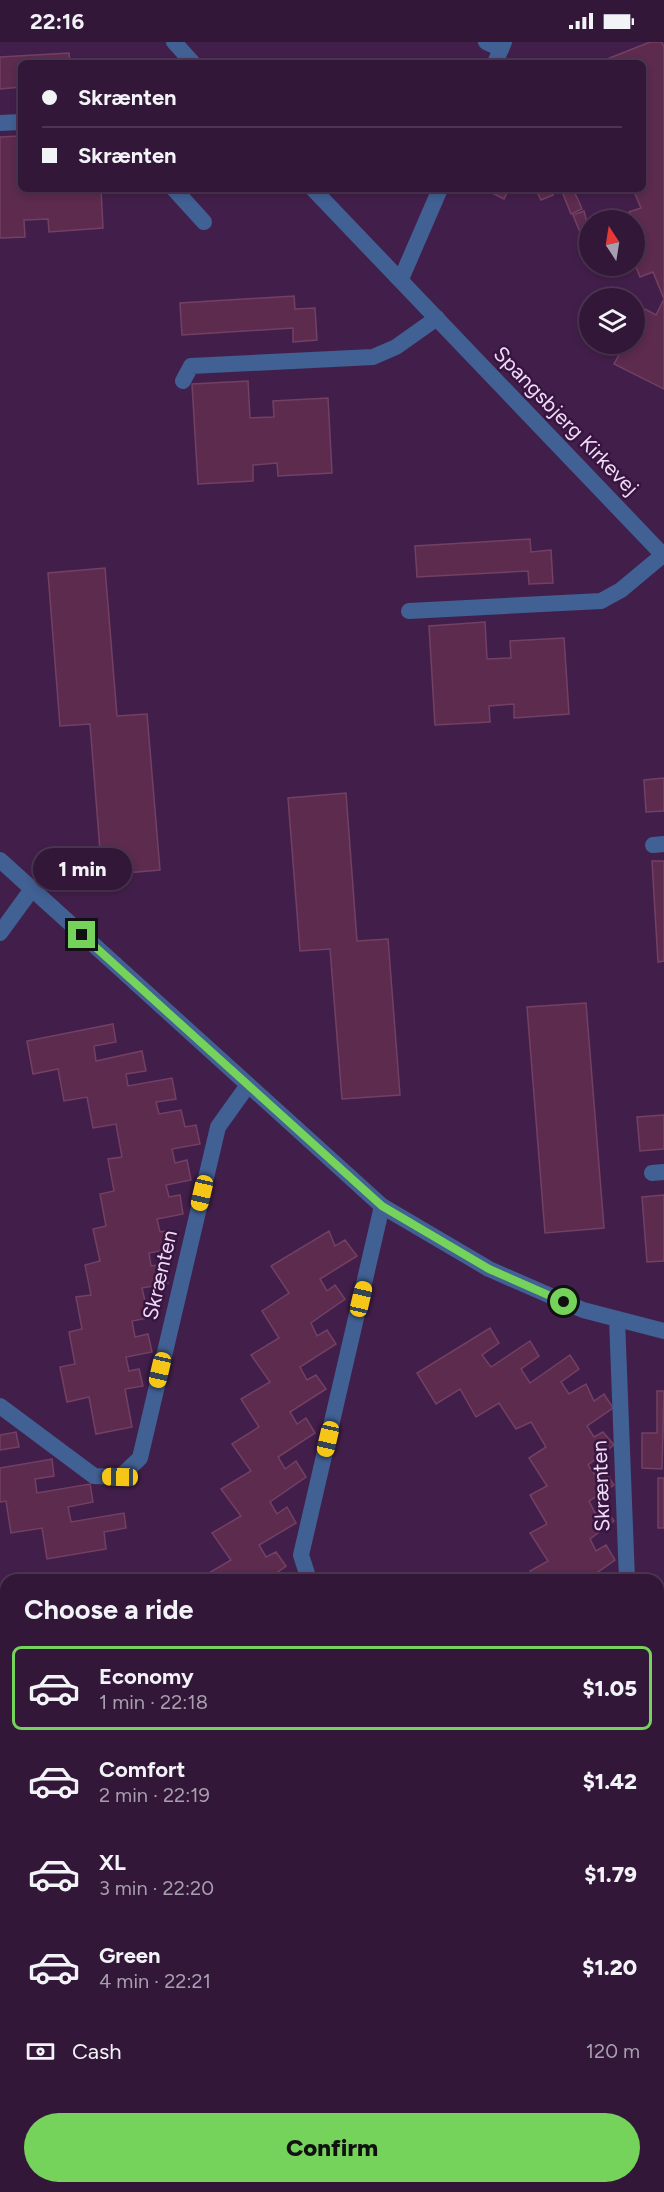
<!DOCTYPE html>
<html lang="en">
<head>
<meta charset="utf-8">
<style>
  body { margin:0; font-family:Figtree,sans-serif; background:#3d2443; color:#f1f3f6; height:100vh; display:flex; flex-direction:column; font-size:22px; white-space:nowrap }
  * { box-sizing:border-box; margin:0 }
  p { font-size:20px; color:#a89fae }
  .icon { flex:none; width:33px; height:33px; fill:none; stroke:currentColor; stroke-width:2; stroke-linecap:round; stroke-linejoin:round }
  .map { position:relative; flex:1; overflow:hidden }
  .side { position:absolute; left:0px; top:1532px; width:664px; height:620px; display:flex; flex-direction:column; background:#321738; border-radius:18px 18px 0 0; box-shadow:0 3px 9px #0003,0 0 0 2px #4d3653 }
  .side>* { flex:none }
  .banner { position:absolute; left:18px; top:18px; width:628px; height:132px; border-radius:9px; box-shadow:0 3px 9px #0003,0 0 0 2px #4d3653; display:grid; align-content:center; height:132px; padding:0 24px; background:#321738 }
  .needle { width:39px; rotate:348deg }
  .controls { position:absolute; left:579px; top:168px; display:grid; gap:12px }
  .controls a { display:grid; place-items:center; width:66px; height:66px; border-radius:50%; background:#321738; box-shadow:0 3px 9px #0003,0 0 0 2px #4d3653; font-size:30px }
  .end { position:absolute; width:27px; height:27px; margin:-14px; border:8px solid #75d25b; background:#111; box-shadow:0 0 0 3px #111 }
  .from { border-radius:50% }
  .bubble { position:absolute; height:42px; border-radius:21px; background:#321738; box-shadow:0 3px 9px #0003,0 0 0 2px #4d3653; font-size:20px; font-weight:800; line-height:42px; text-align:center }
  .car { position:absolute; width:18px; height:36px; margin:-18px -9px; border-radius:8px; box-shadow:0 0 4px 2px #0007; background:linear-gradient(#f5c518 24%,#345 0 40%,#f5c518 0 76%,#345 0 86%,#f5c518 0) }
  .banner b { display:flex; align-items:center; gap:21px; height:57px; font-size:22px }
  .banner b+b { border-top:2px solid #4d3653 }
  .banner i { width:15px; height:15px; background:#f1f3f6 }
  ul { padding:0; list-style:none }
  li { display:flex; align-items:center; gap:18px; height:84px; margin:0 12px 9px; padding:0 12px; border:3px solid transparent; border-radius:9px }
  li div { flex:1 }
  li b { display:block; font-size:22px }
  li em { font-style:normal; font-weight:800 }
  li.selected { border-color:#75d25b }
  li>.icon { width:54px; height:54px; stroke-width:1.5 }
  h2 { padding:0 24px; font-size:27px; line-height:72px }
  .pay { display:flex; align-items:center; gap:15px; height:66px; padding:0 24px; font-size:22px }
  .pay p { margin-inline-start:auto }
  .cta { display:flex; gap:12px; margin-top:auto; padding:12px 24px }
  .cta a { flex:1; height:69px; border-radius:36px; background:#75d25b; color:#111; font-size:24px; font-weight:800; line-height:69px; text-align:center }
  .status { display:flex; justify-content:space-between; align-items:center; height:42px; padding:0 30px; background:#321738; direction:ltr }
  .status svg { height:16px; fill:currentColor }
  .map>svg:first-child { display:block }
</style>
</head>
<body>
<div class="status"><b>22:16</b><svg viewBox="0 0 49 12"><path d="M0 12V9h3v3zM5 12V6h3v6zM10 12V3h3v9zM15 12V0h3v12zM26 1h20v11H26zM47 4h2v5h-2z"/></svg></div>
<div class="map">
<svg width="664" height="2150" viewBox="0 0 664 2150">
  <rect width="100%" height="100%" fill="#421f4a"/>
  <!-- building -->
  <g fill="#5c2b4e" stroke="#734064" stroke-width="1.5">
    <path d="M650,0h12l2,5v342l-50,-25 11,-20h9v-20l9,-16 13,7 8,-16 -11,-27 -13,5 -6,-15v-42l-5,-8 12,-4 -8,-19h11v-126h-47z"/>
    <path d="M69,11l1,10h-49v24l-21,2v-32z"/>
    <path d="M19,94l2,53h80l2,39 -54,4 -1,-13 -24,1 1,17 -25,1v-101z"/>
    <path d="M484,147h25l-5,10z"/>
    <path d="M539,147h11l3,6 -12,5 -5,-10z"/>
    <path d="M561,147h12l9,20 -11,5z"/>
    <path d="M584,169l6,23 -8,3 -9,-22z"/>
    <path d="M294,254l1,13 20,-1 2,32 -24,2v-14l-111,7 -2,-32z"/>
    <path d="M248,339l2,37 24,-1 -1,-16 55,-3 4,75 -54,3 -1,-13 -24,2v16l-55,3 -6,-100z"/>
    <path d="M530,497l1,13 20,-2 2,33 -24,1 -1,-13 -111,6 -2,-31z"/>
    <path d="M105,526l12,148 30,-2 13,156 -58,5 -12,-151 -30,2 -12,-153z"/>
    <path d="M485,580l2,37 24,-1 -1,-17 54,-3 5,76 -55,4v-14l-25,2 1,16 -55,3 -6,-99z"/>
    <path d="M664,736v33l-18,1 -2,-32z"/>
    <path d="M346,751l11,148 31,-2 12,156 -58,4 -12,-150 -30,2 -12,-153z"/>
    <path d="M652,819h12v100l-6,1z"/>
    <path d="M586,961l18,225 -59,5 -18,-226z"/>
    <path d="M113,982l3,18 -22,4 2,15 46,-10 4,20 -20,3 2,12 44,-8 4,21 -20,3 3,12 22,-4 4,17 11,-2 4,19 -28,5 3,14 12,-3 4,20 -25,5 3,12 11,-2 3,19 -26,5 3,13 11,-2 4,18 -26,5 2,13 13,-2 4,19 -26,5 3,13 10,-1 3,16 -26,5 3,16 13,-3 4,18 -26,5 3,14 10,-2 4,17 -18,3 7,38 -36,7 -7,-37 -22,5 -7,-35 15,-3 -6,-32 13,-3 -6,-32 15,-2 -6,-30 15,-4 -7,-32 13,-3 -6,-32 14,-3 -6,-32 14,-2 -6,-33 -23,4 -6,-31 -23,4 -6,-32 -25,5 -6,-33z"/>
    <path d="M664,1073v34l-24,2 -3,-34z"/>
    <path d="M664,1153v66l-17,1 -5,-65z"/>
    <path d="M329,1189l6,15 10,-6 12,16 -37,23 7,12 8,-6 10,14 -34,24 6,13 10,-6 9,14 -36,23 7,13 9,-5 10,14 -36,23 7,12 9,-6 9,15 -37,24 7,12 11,-8 10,16 -36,25 7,12 10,-7 9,16 -37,22 7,12 10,-5 10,14 -19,14h-64l-1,-3 29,-17 -19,-27 29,-17 -20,-27 30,-18 -19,-27 27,-17 -18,-28 29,-17 -19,-27 28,-17 -17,-27 27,-18 -18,-27z"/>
    <path d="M490,1286l9,15 -17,12 9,12 39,-26 9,15 -18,13 9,14 40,-28 9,14 -18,13 8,12 17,-10 8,17 10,-7 9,14 -26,18 7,11 9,-5 11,13 -26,20 7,10 9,-5 10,15 -25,16 6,12 10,-6 9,14 -24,18 6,12 10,-6 9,15 -24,17 1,3h-56l-6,-9 18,-10 -18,-28 17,-9 -17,-29 17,-9 -18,-28 17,-11 -15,-25 -15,7 -17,-26 -23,14 -16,-28 -24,15 -19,-31z"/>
    <path d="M657,1349h7l-2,78 -20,-1v-35h15z"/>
    <path d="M16,1390l3,15 -19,3v-15z"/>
    <path d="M52,1417l2,17 -19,3 2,14 53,-9 3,18 -25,5 3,15 53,-9 2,15 -22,4 2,17 -59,10 -5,-31 -31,5 -5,-32 -6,1v-34z"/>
    <rect x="658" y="1436" width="6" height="50"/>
    <path d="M658,1733l6,1v14h-6z"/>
    <path d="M0,1935h6v49l-6,-1z"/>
    <path d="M0,2107l6,1v37h59l-1,5h-64z"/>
  </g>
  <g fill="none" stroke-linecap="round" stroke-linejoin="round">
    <!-- service -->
    <g stroke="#416093" stroke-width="16">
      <path d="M486,0l15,7"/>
      <path d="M174,147l30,33"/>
      <path d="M0,891l32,-44"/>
      <path d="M652,1131l12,-1"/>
      <path d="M617,1277l10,261"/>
      <path d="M0,1364l94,70 26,1 20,-19 78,-331 30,-42"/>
      <path d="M309,1538l-8,-25 81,-349"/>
      <path d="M250,2150v-5"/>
    </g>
    <!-- minor -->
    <g stroke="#416093" stroke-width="16">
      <path d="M495,21l9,-21"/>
      <path d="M0,81l21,-1"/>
      <path d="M401,237l39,-90"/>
      <path d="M183,339l8,-15 182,-9 23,-10 41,-29"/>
      <path d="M409,569l192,-10 20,-11 42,-35"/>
      <path d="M653,803l11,-1"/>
      <path d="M0,818l382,346 107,63 94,41 81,21"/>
      <path d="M0,1801l6,4"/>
      <path d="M658,1892h6"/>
      <path d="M191,2150v-5"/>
    </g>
    <!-- tertiary -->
    <g stroke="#416093" stroke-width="16">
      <path d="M174,0l19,21"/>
      <path d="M313,147l351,367"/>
    </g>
  </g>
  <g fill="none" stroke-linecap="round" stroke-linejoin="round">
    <!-- route -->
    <path stroke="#75d25b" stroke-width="8" d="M82,893l300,271 107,63 75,33"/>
  </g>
  <g text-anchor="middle" stroke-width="5" stroke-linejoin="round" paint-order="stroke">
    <!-- street labels -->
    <g font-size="21" fill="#f0dbf6" stroke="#371540">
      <text transform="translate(566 379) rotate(46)" y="7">Spangsbjerg Kirkevej</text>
      <text transform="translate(160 1233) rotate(-77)" y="7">Skrænten</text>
      <text transform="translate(601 1444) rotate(-92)" y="7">Skrænten</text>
    </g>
  </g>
</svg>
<div class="controls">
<a><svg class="needle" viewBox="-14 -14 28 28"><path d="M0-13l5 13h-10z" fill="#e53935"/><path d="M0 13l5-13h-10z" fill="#a89fae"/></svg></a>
<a><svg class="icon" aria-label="layers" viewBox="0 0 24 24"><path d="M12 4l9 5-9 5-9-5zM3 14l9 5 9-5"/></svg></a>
</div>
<i class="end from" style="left:564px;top:1260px"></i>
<i class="end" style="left:82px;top:893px"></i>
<div class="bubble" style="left:33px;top:806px;width:99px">1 min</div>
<i class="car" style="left:202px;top:1151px;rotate:193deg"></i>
<i class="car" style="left:361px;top:1257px;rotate:13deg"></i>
<i class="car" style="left:160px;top:1328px;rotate:193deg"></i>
<i class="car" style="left:328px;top:1397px;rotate:193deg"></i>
<i class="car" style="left:120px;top:1435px;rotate:271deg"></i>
<div class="banner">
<b><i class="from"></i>Skrænten</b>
<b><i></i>Skrænten</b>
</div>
<section class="side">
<h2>Choose a ride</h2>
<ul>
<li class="selected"><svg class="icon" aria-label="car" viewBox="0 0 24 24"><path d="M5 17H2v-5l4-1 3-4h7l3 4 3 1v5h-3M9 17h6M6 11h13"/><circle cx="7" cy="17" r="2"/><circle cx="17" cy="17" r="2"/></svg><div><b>Economy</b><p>1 min · 22:18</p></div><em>$1.05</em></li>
<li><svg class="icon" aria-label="car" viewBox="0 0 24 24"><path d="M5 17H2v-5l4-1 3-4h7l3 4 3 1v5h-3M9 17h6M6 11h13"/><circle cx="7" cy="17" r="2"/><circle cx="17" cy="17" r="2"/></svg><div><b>Comfort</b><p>2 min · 22:19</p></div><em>$1.42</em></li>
<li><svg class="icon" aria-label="car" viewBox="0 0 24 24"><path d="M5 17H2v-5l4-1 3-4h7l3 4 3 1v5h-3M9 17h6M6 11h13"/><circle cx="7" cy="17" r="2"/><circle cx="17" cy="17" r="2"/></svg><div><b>XL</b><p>3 min · 22:20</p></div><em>$1.79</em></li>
<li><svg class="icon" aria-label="car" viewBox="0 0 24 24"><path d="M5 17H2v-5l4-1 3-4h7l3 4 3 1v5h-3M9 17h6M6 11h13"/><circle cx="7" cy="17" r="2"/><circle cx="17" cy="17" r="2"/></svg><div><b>Green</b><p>4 min · 22:21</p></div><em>$1.20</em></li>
</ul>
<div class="pay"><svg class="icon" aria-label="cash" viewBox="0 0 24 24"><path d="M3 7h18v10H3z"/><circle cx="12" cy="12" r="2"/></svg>Cash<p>120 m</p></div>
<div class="cta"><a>Confirm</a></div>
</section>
</div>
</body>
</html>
